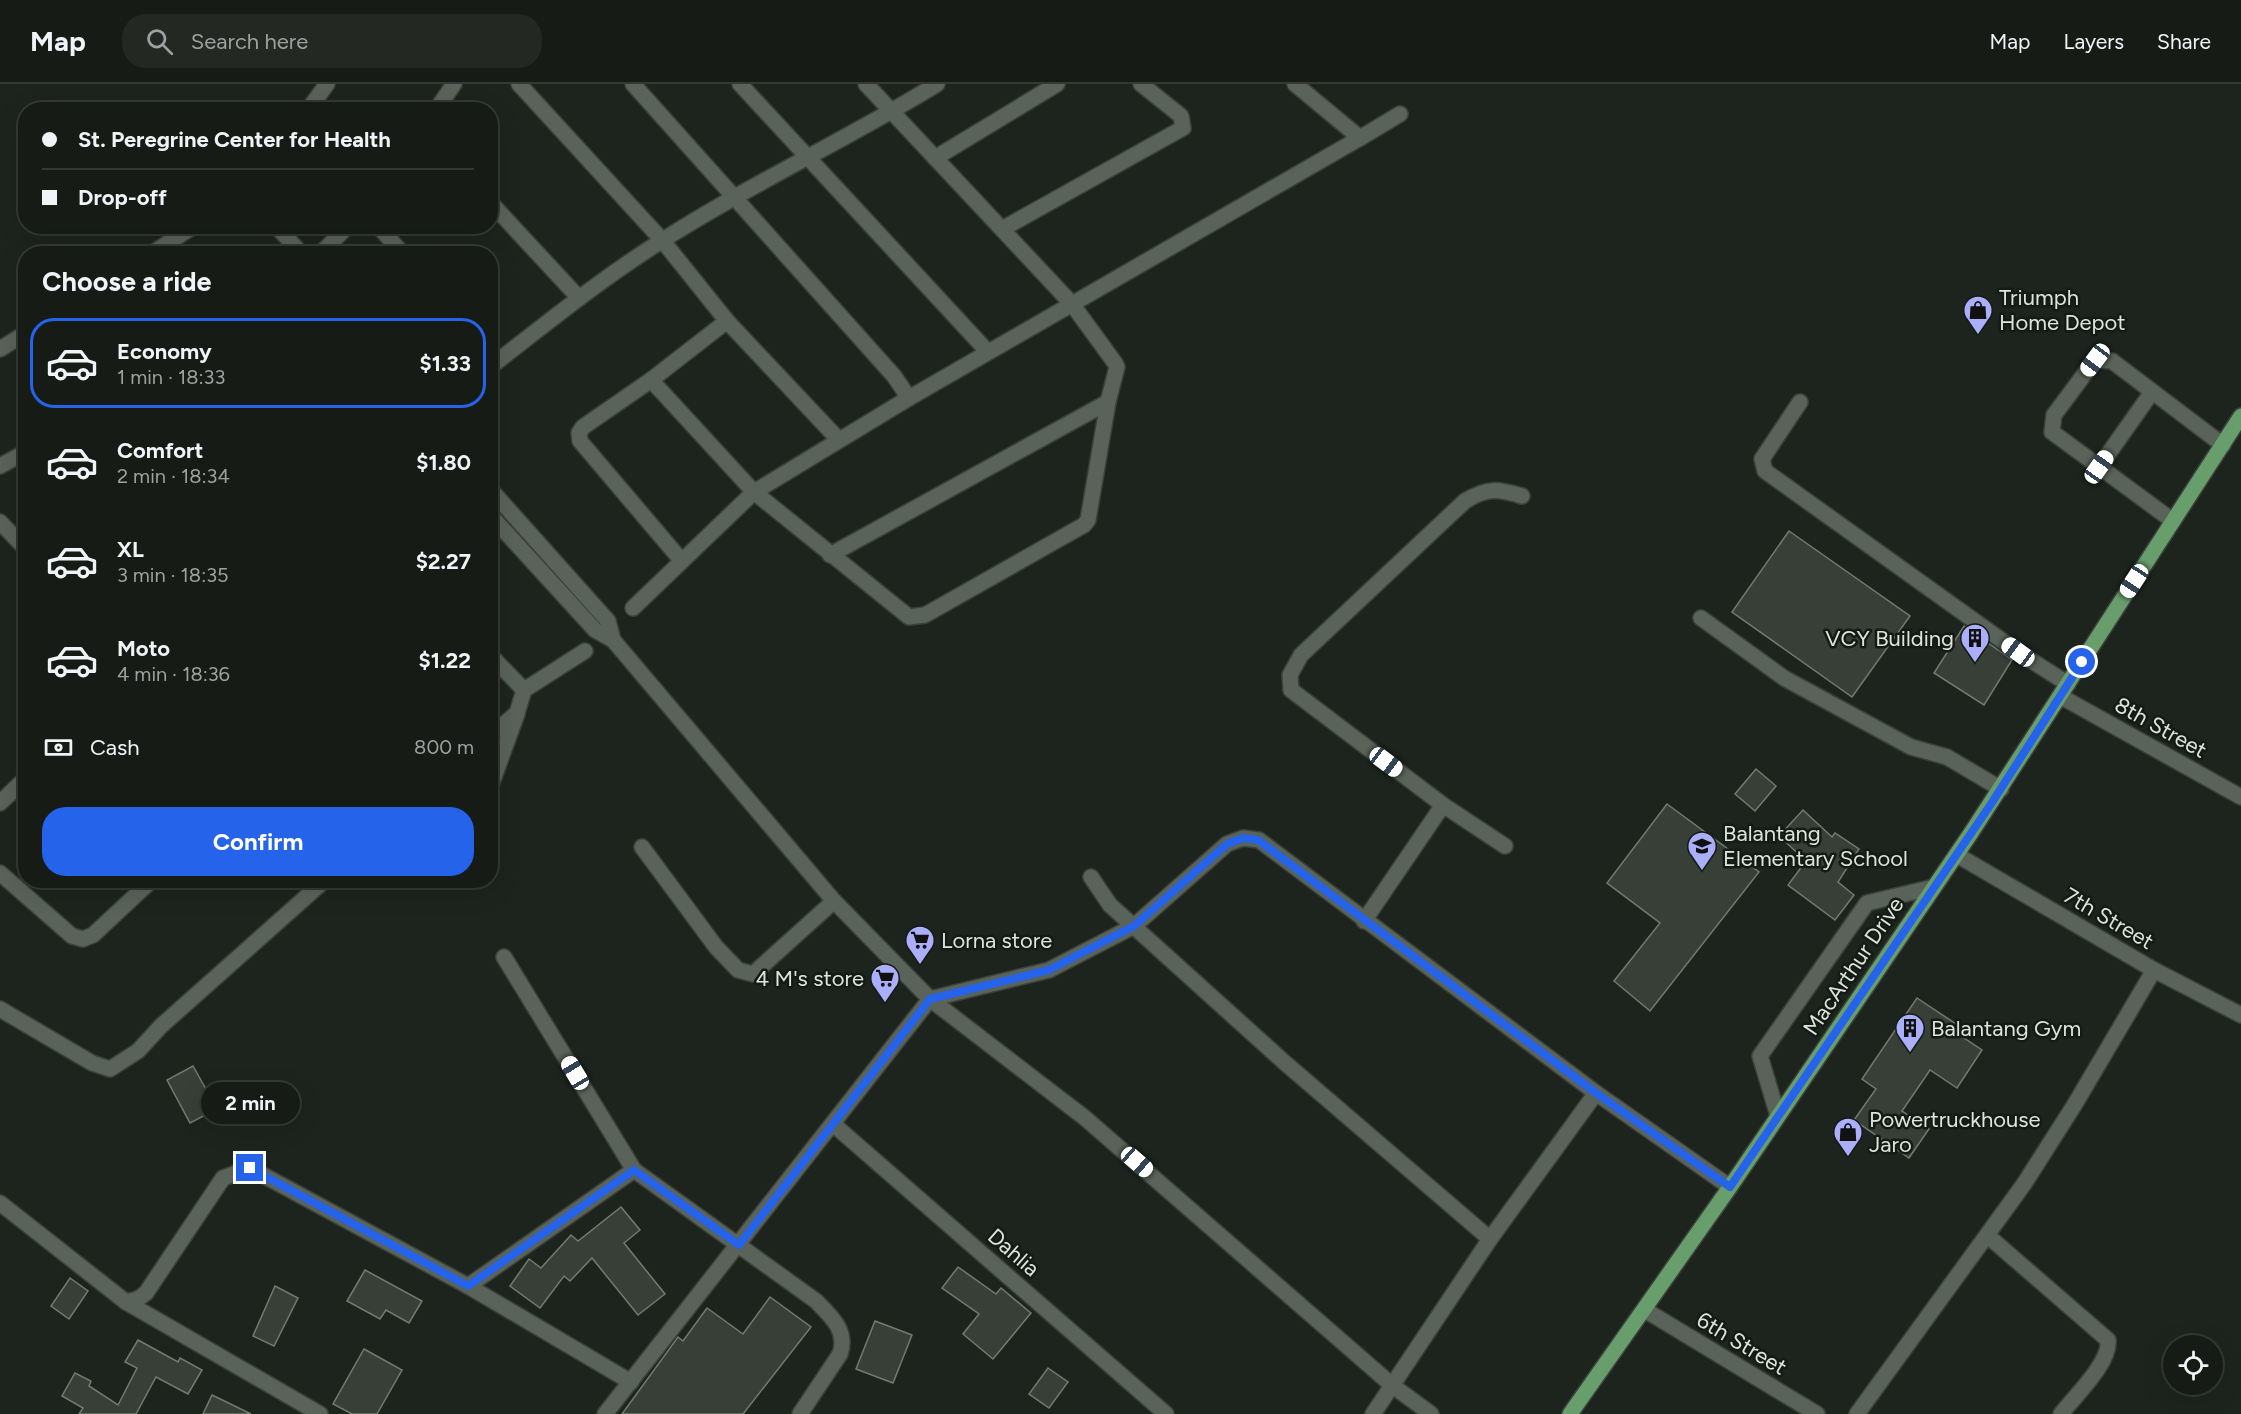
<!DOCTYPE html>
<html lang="en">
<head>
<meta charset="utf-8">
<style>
  body { margin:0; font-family:Figtree,sans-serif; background:#232823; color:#f1f3f6; height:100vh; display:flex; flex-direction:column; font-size:22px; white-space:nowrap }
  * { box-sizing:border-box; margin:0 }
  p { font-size:20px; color:#9ea1a1 }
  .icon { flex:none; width:33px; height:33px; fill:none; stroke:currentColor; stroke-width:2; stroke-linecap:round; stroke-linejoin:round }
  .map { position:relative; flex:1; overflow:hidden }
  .side { position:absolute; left:18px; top:162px; width:480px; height:642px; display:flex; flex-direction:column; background:#161b16; border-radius:24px; box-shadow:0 6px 24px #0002,0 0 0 2px #353935 }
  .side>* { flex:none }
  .guide { position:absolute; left:18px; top:18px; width:480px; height:132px; border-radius:24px; box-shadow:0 6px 24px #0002,0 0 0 2px #353935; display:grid; align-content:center; height:132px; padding:0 24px; background:#161b16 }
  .tools { position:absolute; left:2163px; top:1251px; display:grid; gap:12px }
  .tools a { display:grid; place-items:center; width:60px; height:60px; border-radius:50%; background:#161b16; box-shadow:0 6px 24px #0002,0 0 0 2px #353935; font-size:30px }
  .end { position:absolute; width:27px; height:27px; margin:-14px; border:8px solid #2563eb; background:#fff; box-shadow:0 0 0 3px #fff }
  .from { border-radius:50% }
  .bubble { position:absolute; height:42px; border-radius:21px; background:#161b16; box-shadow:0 6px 24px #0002,0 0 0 2px #353935; font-size:20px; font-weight:700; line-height:42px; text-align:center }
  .car { position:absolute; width:18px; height:36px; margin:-18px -9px; border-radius:8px; box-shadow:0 0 4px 2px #0007; background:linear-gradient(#fff 24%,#345 0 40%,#fff 0 76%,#345 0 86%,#fff 0) }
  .guide b { display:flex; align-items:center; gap:21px; height:57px; font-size:22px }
  .guide b+b { border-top:2px solid #353935 }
  .guide i { width:15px; height:15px; background:#f1f3f6 }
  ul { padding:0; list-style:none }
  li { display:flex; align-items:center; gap:18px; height:90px; margin:0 12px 9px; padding:0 12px; border:3px solid transparent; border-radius:24px }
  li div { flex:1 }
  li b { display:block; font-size:22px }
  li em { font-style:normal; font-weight:700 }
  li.active { border-color:#2563eb }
  li>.icon { width:54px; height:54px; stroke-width:1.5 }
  h2 { padding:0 24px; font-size:27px; line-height:72px }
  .pay { display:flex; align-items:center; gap:15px; height:66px; padding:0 24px; font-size:22px }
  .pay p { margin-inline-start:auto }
  .cta { display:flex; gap:12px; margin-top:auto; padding:12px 24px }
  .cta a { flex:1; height:69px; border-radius:24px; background:#2563eb; color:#fff; font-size:24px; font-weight:700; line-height:69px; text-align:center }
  header { display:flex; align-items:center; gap:36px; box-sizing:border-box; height:84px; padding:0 30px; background:#161b16; border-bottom:2px solid #353935 }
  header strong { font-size:28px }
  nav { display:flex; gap:33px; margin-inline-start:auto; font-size:21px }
  .search { width:420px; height:54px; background:#232823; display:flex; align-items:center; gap:15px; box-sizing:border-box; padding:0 21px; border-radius:24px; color:#9ea1a1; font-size:22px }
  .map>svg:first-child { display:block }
</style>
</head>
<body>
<header>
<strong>Map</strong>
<div class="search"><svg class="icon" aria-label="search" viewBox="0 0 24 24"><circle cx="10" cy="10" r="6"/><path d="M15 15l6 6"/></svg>Search here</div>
<nav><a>Map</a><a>Layers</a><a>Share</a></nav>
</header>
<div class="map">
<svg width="2241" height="1330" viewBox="0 0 2241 1330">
  <rect width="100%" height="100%" fill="#1d241d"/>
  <!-- building -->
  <g fill="#373f37" stroke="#727b72" stroke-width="1.5">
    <path d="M1789,447l121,85 -58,81 -120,-85z"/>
    <path d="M1964,542l48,34 -28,45 -50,-32z"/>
    <path d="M1756,685l20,17 -21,25 -20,-17z"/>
    <path d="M1667,720l92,68 -109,139 -36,-30 46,-58 -53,-40z"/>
    <path d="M1803,726l29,27 3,-4 24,16 -21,33 16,13 -19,25 -47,-35 18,-24 -27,-25z"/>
    <path d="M1917,914l42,28 -4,6 27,18 -25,38 -27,-18 -28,41 27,18 -20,29 -55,-38 22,-31 -14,-10z"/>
    <path d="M193,982l24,43 -27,14 -23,-43z"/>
    <path d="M621,1123l19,23 -16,13 41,51 -27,21 -46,-57 -22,23 -6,-5 -24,32 -30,-22 19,-27 12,9 30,-33 7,6z"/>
    <path d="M958,1183l38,27 5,-6 30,25 -38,46 -30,-25 16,-20 -37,-26z"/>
    <path d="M365,1186l57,31 -13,22 -23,-13 -6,9 -33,-18z"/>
    <path d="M70,1194l18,13 -19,28 -18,-13z"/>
    <path d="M275,1202l23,12 -24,48 -21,-10z"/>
    <path d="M770,1213l41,30 -68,87h-121l56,-77 5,4 24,-33 36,26z"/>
    <path d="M875,1237l37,14 -19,48 -37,-14z"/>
    <path d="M138,1256l40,22 2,-4 22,12 -14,24 -32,-17 -20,37h-57l4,-6 -21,-12 13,-23 16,8 -2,5 29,19 19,-37 -12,-6z"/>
    <path d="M364,1265l38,21 -25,44h-25l-19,-10z"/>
    <path d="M1048,1284l20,14 -19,26 -20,-14z"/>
    <path d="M212,1311l39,19h-48z"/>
  </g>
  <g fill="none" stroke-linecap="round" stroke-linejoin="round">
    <!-- minor casing -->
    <g stroke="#3b403b" stroke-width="18">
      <g id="minor">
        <path d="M519,0l143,156 65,81 111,118"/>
        <path d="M633,0l261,292 15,22 -155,94 -121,116"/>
        <path d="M740,0l248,268"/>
        <path d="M308,26l19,-26"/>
        <path d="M436,26l18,-26"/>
        <path d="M1360,54l40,-24"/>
        <path d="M935,74l122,-74"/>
        <path d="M490,118l89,96"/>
        <path d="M276,142l26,28"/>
        <path d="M378,142l25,28"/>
        <path d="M1002,145l181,-101 -2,-12 -40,-32"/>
        <path d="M151,170l43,-28"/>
        <path d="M320,170l28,-28"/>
        <path d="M0,265l26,-16"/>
        <path d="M490,283c57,-44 112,-89 173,-127 89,-57 185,-101 274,-156"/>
        <path d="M651,296l76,-59"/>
        <path d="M909,314l451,-260 -65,-54"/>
        <path d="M1800,318l-38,57 3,12 253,181 50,32"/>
        <path d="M0,382l26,-14"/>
        <path d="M2099,383l53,-75"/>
        <path d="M490,405l118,132 5,19"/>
        <path d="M490,431l105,115 18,10 221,261 96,98 155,119 308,268 38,28"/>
        <path d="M2173,437l-121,-89 2,-17 41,-55 17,1 111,84"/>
        <path d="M0,438l26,27"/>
        <path d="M830,471l278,-153"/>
        <path d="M681,476l-101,-119 -1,-8 4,-6 68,-47 103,112 155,125 16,-2 159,-90 4,-5 20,-118 9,-35 -2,-4 -43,-59 -206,-220"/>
        <path d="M1701,534l83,60 127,69 36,10 54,32"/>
        <path d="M490,571l34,35"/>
        <path d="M2060,612l181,101"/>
        <path d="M490,652l27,-23 7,-23 61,-39"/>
        <path d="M490,704l27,-74"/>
        <path d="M0,719l26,-25"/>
        <path d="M1505,762l-62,-41 -152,-115 -1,-15 11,-20 164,-154c23,-14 33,-12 57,-5"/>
        <path d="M642,763l74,100 22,23 15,4 81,-73"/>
        <path d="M1957,771l197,115 87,45"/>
        <path d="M0,789l72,63 11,3 10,-4 59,-55"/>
        <path d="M1091,793l19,28 174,157 206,177"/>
        <path d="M1364,837l79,-116"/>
        <path d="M504,873l130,213 182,131c15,15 32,30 24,53l-40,60"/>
        <path d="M0,925l92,54 18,6 28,-18 23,-25 164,-146"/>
        <path d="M1778,1032l-18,-60 107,-153 67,-16"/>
        <path d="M833,1040l333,290"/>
        <path d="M0,1119l126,99 194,112"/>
        <path d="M1988,1152l120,104c3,22 -33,56 -47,74"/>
        <path d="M468,1202l163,96"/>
        <path d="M126,1218l12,-3 8,-6 77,-115 27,-10 218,118 166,-116"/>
        <path d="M1645,1226l172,104"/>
        <path d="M605,1330l325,-415 119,-29 85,-44 93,-82 16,-6 16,2 337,253 134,94"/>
        <path d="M1373,1330l117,-175 106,-146"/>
        <path d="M1857,1330l167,-230 51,-80 79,-134"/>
      </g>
    </g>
    <!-- major casing -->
    <g stroke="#3b403b" stroke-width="18">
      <path id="major" d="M1570,1330l160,-227 241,-354 270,-417"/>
    </g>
    <!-- minor -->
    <use href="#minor" stroke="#5a635a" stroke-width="15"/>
    <!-- major -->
    <use href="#major" stroke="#689d6c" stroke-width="15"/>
  </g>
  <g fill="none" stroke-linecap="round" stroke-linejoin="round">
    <!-- route -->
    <path stroke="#2563eb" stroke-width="8" d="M250,1084l218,118 166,-116 105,75 191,-246 119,-29 85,-44 93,-82 16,-6 15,2 338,253 134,94 261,-383 91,-142"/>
  </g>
  <!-- icons -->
  <defs>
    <g id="shop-pin" transform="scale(1.5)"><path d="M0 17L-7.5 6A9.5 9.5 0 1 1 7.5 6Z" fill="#abaffb" stroke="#131b14"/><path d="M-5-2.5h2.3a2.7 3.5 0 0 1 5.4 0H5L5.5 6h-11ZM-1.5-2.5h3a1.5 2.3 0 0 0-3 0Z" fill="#111"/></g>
    <g id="building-pin" transform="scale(1.5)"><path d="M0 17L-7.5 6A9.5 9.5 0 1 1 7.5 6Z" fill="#abaffb" stroke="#131b14"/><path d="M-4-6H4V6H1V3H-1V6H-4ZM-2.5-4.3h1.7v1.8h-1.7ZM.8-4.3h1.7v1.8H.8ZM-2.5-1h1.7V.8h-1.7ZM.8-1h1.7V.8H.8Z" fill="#111"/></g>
    <g id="school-pin" transform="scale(1.5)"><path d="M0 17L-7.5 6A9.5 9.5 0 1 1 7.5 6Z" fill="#abaffb" stroke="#131b14"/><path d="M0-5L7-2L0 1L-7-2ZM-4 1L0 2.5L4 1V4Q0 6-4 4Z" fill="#111"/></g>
    <g id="supermarket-pin" transform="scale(1.5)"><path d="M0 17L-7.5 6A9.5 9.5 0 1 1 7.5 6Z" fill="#abaffb" stroke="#131b14"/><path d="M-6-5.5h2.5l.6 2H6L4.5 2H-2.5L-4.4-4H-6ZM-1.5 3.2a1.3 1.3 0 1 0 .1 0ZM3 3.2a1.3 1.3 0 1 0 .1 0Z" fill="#111"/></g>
  </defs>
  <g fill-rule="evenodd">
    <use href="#shop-pin" x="1978" y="226"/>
    <use href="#building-pin" x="1975" y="554"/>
    <use href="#school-pin" x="1702" y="762"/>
    <use href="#supermarket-pin" x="920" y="856"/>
    <use href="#supermarket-pin" x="885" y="894"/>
    <use href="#building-pin" x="1910" y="944"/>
    <use href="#shop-pin" x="1848" y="1048"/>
  </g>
  <g text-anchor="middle" stroke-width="5" stroke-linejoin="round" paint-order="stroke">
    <!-- poi labels -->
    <g font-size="22" fill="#dee3de" stroke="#131b14" text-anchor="start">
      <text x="1999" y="221">Triumph<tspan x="1999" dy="25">Home Depot</tspan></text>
      <text x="1954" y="562" text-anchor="end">VCY Building</text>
      <text x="1723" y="757">Balantang<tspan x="1723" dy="25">Elementary School</tspan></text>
      <text x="941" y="864">Lorna store</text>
      <text x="864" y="902" text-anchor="end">4 M's store</text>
      <text x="1931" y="952">Balantang Gym</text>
      <text x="1869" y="1043">Powertruckhouse<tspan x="1869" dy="25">Jaro</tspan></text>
    </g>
    <!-- street labels -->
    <g font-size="22" fill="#dee3de" stroke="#131b14">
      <text transform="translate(2161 643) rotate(29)" y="8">8th Street</text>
      <text transform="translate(2109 834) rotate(30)" y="8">7th Street</text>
      <text transform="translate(1853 882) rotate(-56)" y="8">MacArthur Drive</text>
      <text transform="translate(1014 1168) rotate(41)" y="8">Dahlia</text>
      <text transform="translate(1742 1259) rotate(31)" y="8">6th Street</text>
    </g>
  </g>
</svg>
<div class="tools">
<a><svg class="icon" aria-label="locate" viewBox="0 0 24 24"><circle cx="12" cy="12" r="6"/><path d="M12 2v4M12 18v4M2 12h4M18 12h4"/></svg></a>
</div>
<i class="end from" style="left:2082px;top:578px"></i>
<i class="end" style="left:250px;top:1084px"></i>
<div class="bubble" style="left:201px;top:998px;width:99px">2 min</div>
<i class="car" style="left:2095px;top:276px;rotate:217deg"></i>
<i class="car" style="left:2099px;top:383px;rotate:35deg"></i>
<i class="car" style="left:2134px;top:497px;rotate:213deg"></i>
<i class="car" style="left:2018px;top:568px;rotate:306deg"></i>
<i class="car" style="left:1386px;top:678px;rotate:127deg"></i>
<i class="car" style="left:575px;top:989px;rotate:329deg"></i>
<i class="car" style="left:1137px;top:1078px;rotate:131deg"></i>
<div class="guide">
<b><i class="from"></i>St. Peregrine Center for Health</b>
<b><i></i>Drop-off</b>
</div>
<section class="side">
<h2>Choose a ride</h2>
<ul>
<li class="active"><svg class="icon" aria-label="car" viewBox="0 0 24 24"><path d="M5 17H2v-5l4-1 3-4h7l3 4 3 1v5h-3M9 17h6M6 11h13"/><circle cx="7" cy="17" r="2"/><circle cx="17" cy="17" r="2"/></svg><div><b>Economy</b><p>1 min · 18:33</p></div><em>$1.33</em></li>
<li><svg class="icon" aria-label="car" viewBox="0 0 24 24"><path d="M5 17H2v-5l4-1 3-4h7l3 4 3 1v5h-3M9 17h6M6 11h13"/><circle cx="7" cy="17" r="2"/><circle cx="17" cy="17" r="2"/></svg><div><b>Comfort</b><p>2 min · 18:34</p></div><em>$1.80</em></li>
<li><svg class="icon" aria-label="car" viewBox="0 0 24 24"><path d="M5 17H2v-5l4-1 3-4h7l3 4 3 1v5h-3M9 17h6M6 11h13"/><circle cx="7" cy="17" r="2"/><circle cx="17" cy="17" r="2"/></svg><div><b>XL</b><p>3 min · 18:35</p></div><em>$2.27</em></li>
<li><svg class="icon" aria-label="car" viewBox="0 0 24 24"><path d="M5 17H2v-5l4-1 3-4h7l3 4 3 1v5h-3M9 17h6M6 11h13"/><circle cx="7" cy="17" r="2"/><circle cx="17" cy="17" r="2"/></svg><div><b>Moto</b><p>4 min · 18:36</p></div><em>$1.22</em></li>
</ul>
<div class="pay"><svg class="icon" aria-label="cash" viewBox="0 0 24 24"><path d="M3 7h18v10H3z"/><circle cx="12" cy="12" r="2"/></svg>Cash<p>800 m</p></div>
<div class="cta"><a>Confirm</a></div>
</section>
</div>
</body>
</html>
